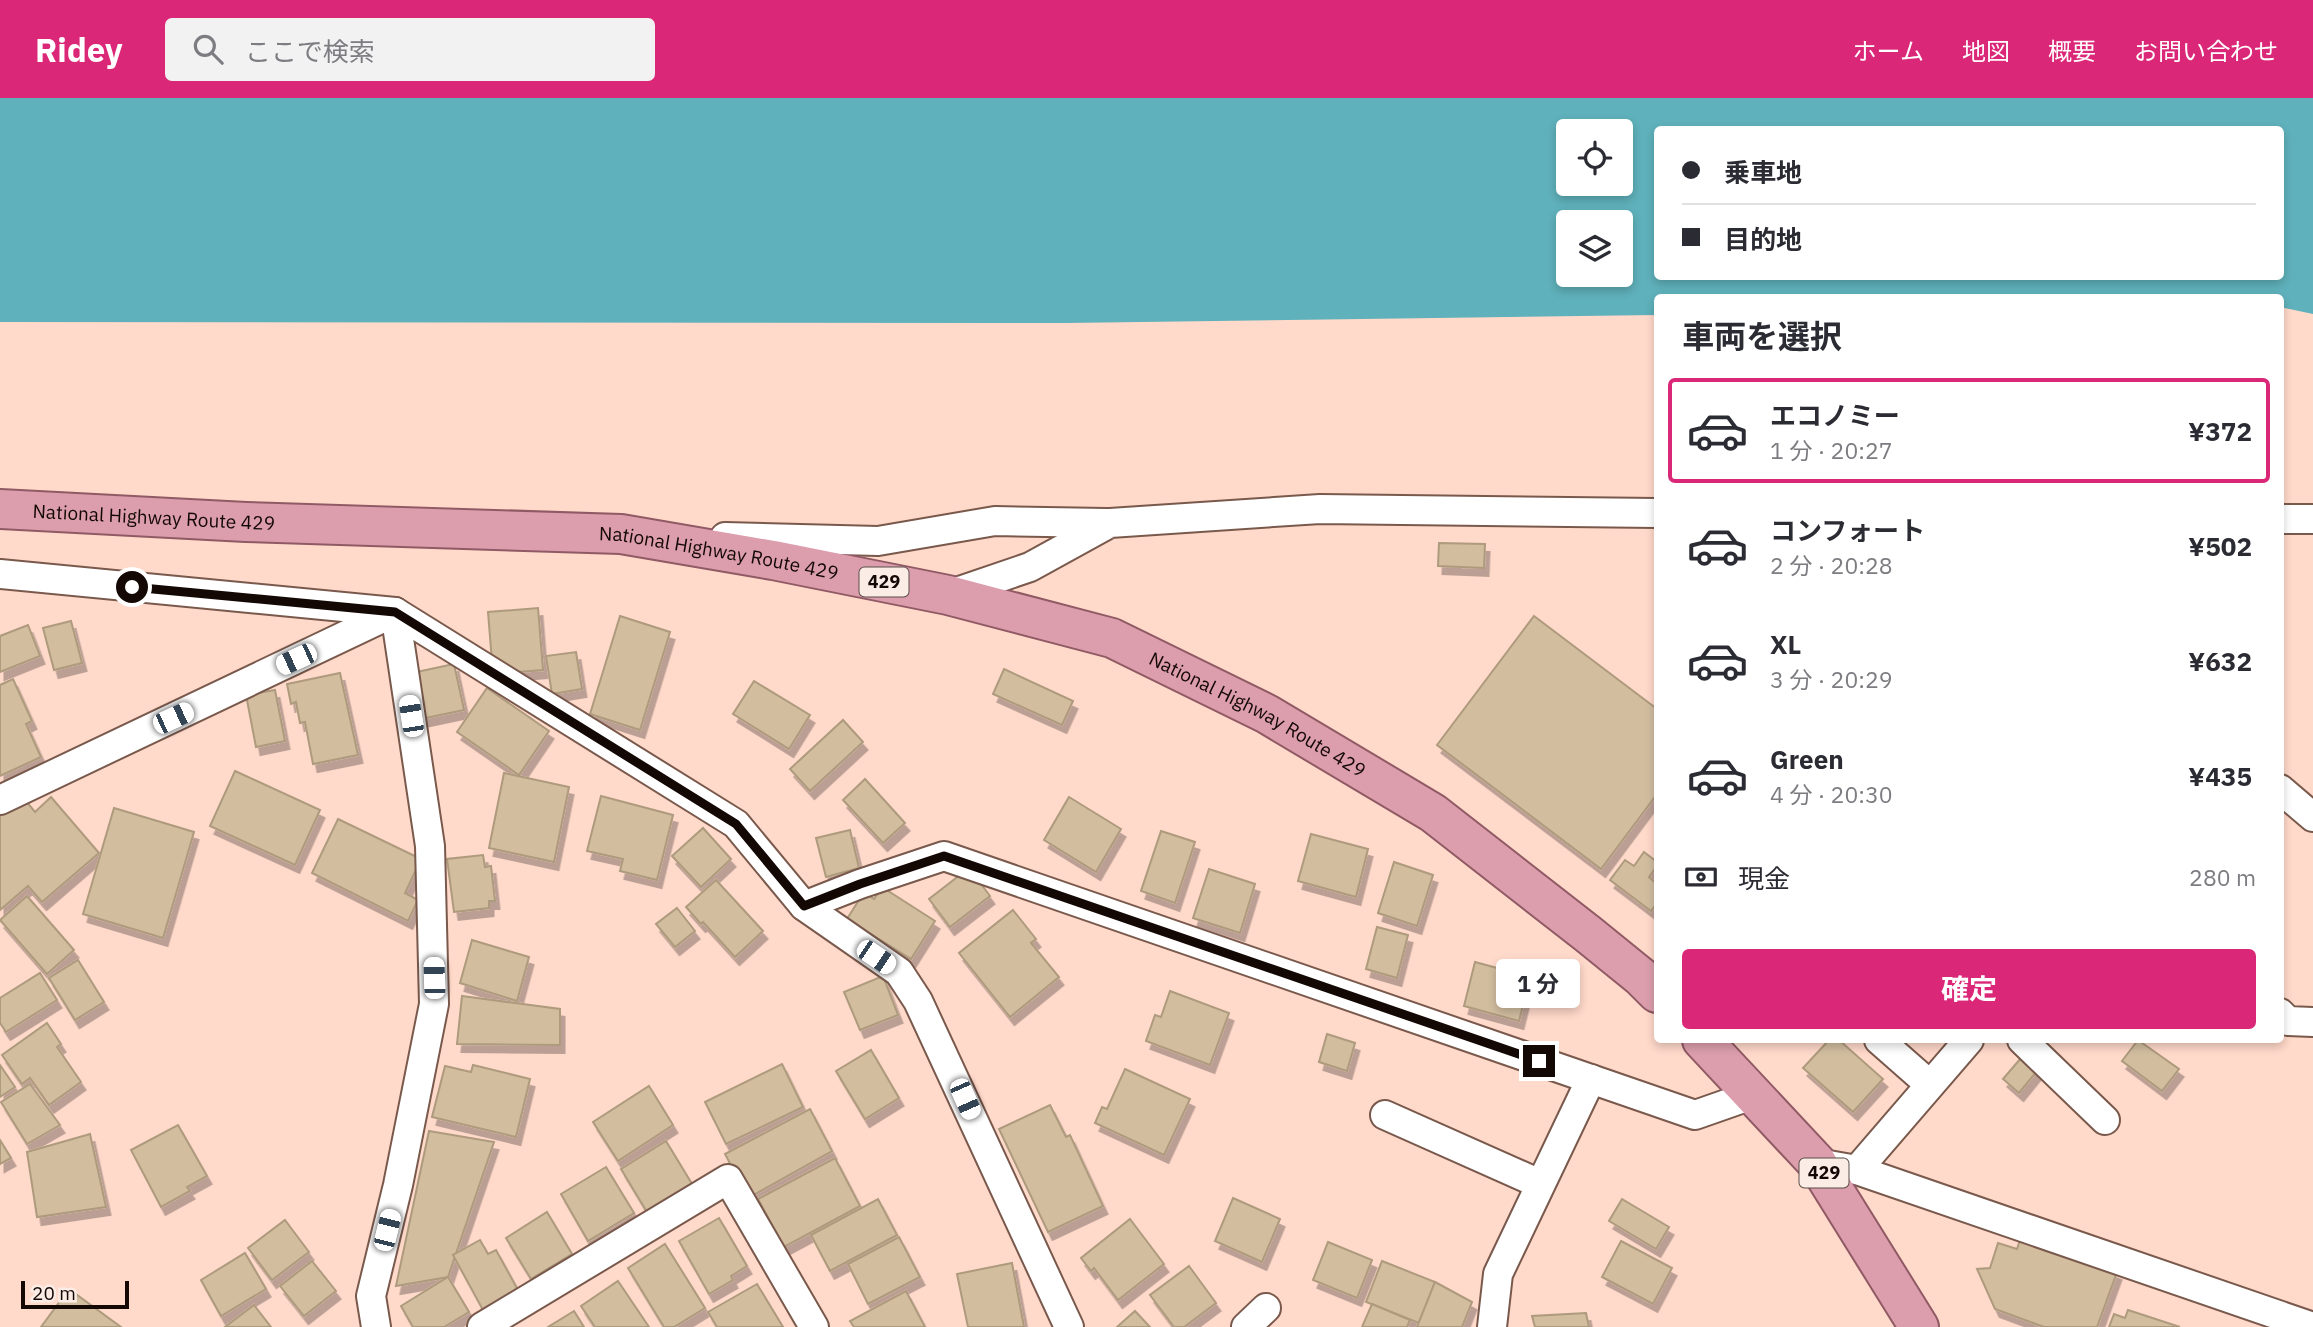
<!DOCTYPE html>
<html lang="ja">
<head>
<meta charset="utf-8">
<style>
  body { margin:0; font-family:"IBM Plex Sans","Noto Sans JP",sans-serif; background:#f2f2f3; color:#2b2b33; height:100vh; display:flex; flex-direction:column; font-size:26px; white-space:nowrap }
  * { box-sizing:border-box; margin:0 }
  p { font-size:23px; color:#7c7c81 }
  .icon { flex:none; width:38px; height:38px; fill:none; stroke:currentColor; stroke-width:2; stroke-linecap:round; stroke-linejoin:round }
  .map { position:relative; flex:1; overflow:hidden }
  .side { position:absolute; left:1654px; top:196px; width:630px; height:749px; display:flex; flex-direction:column; background:#fff; border-radius:7px; box-shadow:0 4px 10px #0003 }
  .side>* { flex:none }
  .hud { position:absolute; left:1654px; top:28px; width:630px; height:154px; border-radius:7px; box-shadow:0 4px 10px #0003; display:grid; align-content:center; height:154px; padding:0 28px; background:#fff }
  .controls { position:absolute; left:1556px; top:21px; display:grid; gap:14px }
  .controls a { display:grid; place-items:center; width:77px; height:77px; border-radius:7px; background:#fff; box-shadow:0 4px 10px #0003; font-size:35px }
  .scale { position:absolute; left:21px; bottom:18px; width:108px; box-sizing:border-box; padding-left:7px; border:4px solid #140805; border-top:0; font-size:19px; line-height:24px; white-space:nowrap; color:#140805; -webkit-text-stroke:5px #fbece6; paint-order:stroke }
  .end { position:absolute; width:32px; height:32px; margin:-16px; border:9px solid #140805; background:#fff; box-shadow:0 0 0 4px #fff }
  .from { border-radius:50% }
  .bubble { position:absolute; height:49px; border-radius:7px; background:#fff; box-shadow:0 4px 10px #0003; font-size:23px; font-weight:700; line-height:49px; text-align:center }
  .car { position:absolute; width:21px; height:42px; margin:-21px -10px; border-radius:9px; box-shadow:0 0 5px 2px #0007; background:linear-gradient(#fff 24%,#345 0 40%,#fff 0 76%,#345 0 86%,#fff 0) }
  .hud b { display:flex; align-items:center; gap:24px; height:66px; font-size:26px }
  .hud b+b { border-top:2px solid #e1e1e2 }
  .hud i { width:18px; height:18px; background:#2b2b33 }
  ul { padding:0; list-style:none }
  li { display:flex; align-items:center; gap:21px; height:105px; margin:0 14px 10px; padding:0 14px; border:4px solid transparent; border-radius:7px }
  li div { flex:1 }
  li b { display:block; font-size:26px }
  li em { font-style:normal; font-weight:700 }
  li.selected { border-color:#db2777 }
  li>.icon { width:63px; height:63px; stroke-width:1.5 }
  h2 { padding:0 28px; font-size:32px; line-height:84px }
  .pay { display:flex; align-items:center; gap:18px; height:77px; padding:0 28px; font-size:26px }
  .pay p { margin-inline-start:auto }
  .primary-button { display:flex; gap:14px; margin-top:auto; padding:14px 28px }
  .primary-button a { flex:1; height:80px; border-radius:7px; background:#db2777; color:#fff; font-size:28px; font-weight:700; line-height:80px; text-align:center }
  header { display:flex; align-items:center; gap:42px; box-sizing:border-box; height:98px; padding:0 35px; background:#db2777; color:#fff }
  header strong { font-size:33px }
  nav { display:flex; gap:38px; margin-inline-start:auto; font-size:24px }
  .search { width:490px; height:63px; background:#f2f2f3; display:flex; align-items:center; gap:18px; box-sizing:border-box; padding:0 24px; border-radius:7px; color:#7c7c81; font-size:26px }
  .map>svg:first-child { display:block }
</style>
</head>
<body>
<header>
<strong>Ridey</strong>
<div class="search"><svg class="icon" aria-label="search" viewBox="0 0 24 24"><circle cx="10" cy="10" r="6"/><path d="M15 15l6 6"/></svg>ここで検索</div>
<nav><a>ホーム</a><a>地図</a><a>概要</a><a>お問い合わせ</a></nav>
</header>
<div class="map">
<svg width="2313" height="1229" viewBox="0 0 2313 1229">
  <defs>
    <filter id="shadow"><feDropShadow dx="4.5" dy="8" stdDeviation="0" flood-color="#0004"/></filter>
  </defs>
  <rect width="100%" height="100%" fill="#ffd9ca"/>
  <!-- water -->
  <path fill="#5fb1bb" fill-rule="evenodd" d="M0,0h2313v216l-33,-7v-9h-623v17l-592,8 -1065,-1zM1657,32h623v146h-623zM1568,33h52v53h-52zM1568,124h52v53h-52z"/>
  <!-- building -->
  <g fill="#d2bd9f" stroke="#ae9a7d" stroke-width="2" filter="url(#shadow)">
    <path d="M1439,445l46,1 -1,24 -46,-2z"/>
    <path d="M538,510l5,62 -50,4 -5,-62z"/>
    <path d="M620,518l50,16 -30,98 -50,-16z"/>
    <path d="M1534,518l123,93v85l-56,75 -164,-124z"/>
    <path d="M71,523l11,42 -28,7 -11,-42z"/>
    <path d="M28,527l12,31 -40,16v-36z"/>
    <path d="M576,554l6,37 -30,5 -6,-38z"/>
    <path d="M454,566l10,46 -43,9 -9,-46z"/>
    <path d="M1004,571l69,32 -11,24 -69,-31z"/>
    <path d="M340,575l18,82 -45,9 -8,-42 -5,1 -4,-21 -5,2 -4,-20z"/>
    <path d="M13,581l19,42 -6,3 15,33 -41,19v-91z"/>
    <path d="M754,583l56,34 -21,34 -56,-35z"/>
    <path d="M487,590l62,43 -30,44 -62,-43z"/>
    <path d="M275,592l10,51 -29,6 -10,-52z"/>
    <path d="M843,622l20,22 -53,49 -20,-22z"/>
    <path d="M235,673l85,39 -25,55 -85,-39z"/>
    <path d="M504,675l65,14 -15,75 -65,-14z"/>
    <path d="M865,681l40,44 -22,20 -40,-43z"/>
    <path d="M21,697l14,17 16,-15 48,56 -57,49 -14,-16 -28,24v-97z"/>
    <path d="M601,698l72,19 -16,65 -37,-9 3,-12 -36,-8z"/>
    <path d="M1069,699l52,32 -25,43 -52,-32z"/>
    <path d="M114,710l80,24 -31,106 -80,-24z"/>
    <path d="M338,721l83,40 -16,34 13,7 -10,21 -96,-48z"/>
    <path d="M703,730l28,31 -30,28 -29,-31z"/>
    <path d="M850,732l9,38 -33,9 -10,-39z"/>
    <path d="M1161,733l34,11 -20,61 -34,-12z"/>
    <path d="M1311,736l57,15 -12,48 -58,-16z"/>
    <path d="M1644,754l13,10v4l-8,11 8,7v19l-6,8 -41,-31 15,-20 9,6z"/>
    <path d="M483,757l2,12 6,-1 4,35h-6v7l-35,4 -7,-53z"/>
    <path d="M1394,764l39,13 -16,51 -39,-13z"/>
    <path d="M969,770l21,28 -40,31 -21,-28z"/>
    <path d="M1209,771l46,15 -15,49 -47,-15z"/>
    <path d="M716,782l47,51 -28,26 -32,-35 -2,2 -15,-17z"/>
    <path d="M882,789l53,34 -24,38 -64,-40 17,-27 10,7z"/>
    <path d="M27,798l47,54 -27,24 -47,-54z"/>
    <path d="M677,810l18,23 -20,16 -19,-23z"/>
    <path d="M1013,812l23,29 -5,4 28,34 -49,40 -51,-64z"/>
    <path d="M1377,829l31,8 -11,43 -31,-9z"/>
    <path d="M472,842l57,17 -12,44 -57,-18z"/>
    <path d="M78,862l26,42 -29,18 -26,-42z"/>
    <path d="M1475,864l55,15 -11,44 -55,-15z"/>
    <path d="M40,875l17,27 -51,32 -6,-9v-25z"/>
    <path d="M883,878l15,39 -38,15 -16,-38z"/>
    <path d="M1170,893l59,22 -19,52 -64,-24 9,-26 6,2z"/>
    <path d="M462,898l98,13v36l-103,-1z"/>
    <path d="M47,925l14,21 -4,3 24,35 -32,23 -19,-27 -8,6 -20,-29z"/>
    <path d="M1327,936l28,9 -8,28 -28,-9z"/>
    <path d="M1829,942h10l44,39 -30,33 -50,-44z"/>
    <path d="M2138,942l41,29 -17,22 -40,-30z"/>
    <path d="M871,952l28,48 -34,21 -29,-48z"/>
    <path d="M2021,960l16,13 -18,22 -16,-14z"/>
    <path d="M782,966l21,43 -77,37 -21,-42z"/>
    <path d="M0,967l15,22 -15,10z"/>
    <path d="M473,967l57,14 -14,58 -84,-20 13,-51 26,6z"/>
    <path d="M1125,971l65,30 -26,56 -69,-32 7,-16 5,2z"/>
    <path d="M30,986l30,41 -33,19 -26,-42z"/>
    <path d="M649,988l24,39 -55,36 -25,-39z"/>
    <path d="M1050,1007l16,32 4,-2 33,71 -55,26 -49,-103z"/>
    <path d="M810,1011l22,42 -84,47 -23,-44z"/>
    <path d="M178,1027l29,51 -20,11 3,4 -29,16 -30,-57z"/>
    <path d="M429,1033l65,11 -46,135 -52,9z"/>
    <path d="M90,1036l16,73 -69,10 -10,-65z"/>
    <path d="M0,1042l11,18 -11,6z"/>
    <path d="M666,1043l26,43 -45,28 -26,-43z"/>
    <path d="M835,1060l25,48 -76,41 -26,-48z"/>
    <path d="M606,1069l28,46 -46,28 -27,-47z"/>
    <path d="M1233,1100l47,21 -18,43 -47,-21z"/>
    <path d="M878,1101l19,36 -67,36 -19,-36z"/>
    <path d="M1622,1101l47,28 -13,22 -47,-28z"/>
    <path d="M547,1114l25,42 -41,25 -25,-41z"/>
    <path d="M719,1120l28,48 -16,10 2,4 -24,14 -30,-53z"/>
    <path d="M1130,1121l34,45 -46,36 -24,-32 -3,3 -10,-13z"/>
    <path d="M285,1122l24,32 -37,28 -24,-32z"/>
    <path d="M899,1139l21,40 -52,27 -20,-40z"/>
    <path d="M2021,1139l96,35 -20,55h-53l-49,-18 -18,-40 13,-1 8,-25 19,6z"/>
    <path d="M480,1142l8,14 8,-4 22,40 -35,20 -30,-55z"/>
    <path d="M1621,1143l51,27 -19,36 -51,-27z"/>
    <path d="M1328,1144l44,18 -15,38 -44,-18z"/>
    <path d="M665,1146l40,64 -31,19h-10l-36,-59z"/>
    <path d="M245,1155l21,36 -45,27 -20,-36z"/>
    <path d="M312,1163l24,30 -32,25 -24,-30z"/>
    <path d="M1382,1163l53,21 -16,41 -53,-21z"/>
    <path d="M1012,1165l12,64h-56l-11,-53z"/>
    <path d="M1189,1168l27,37 -32,24h-10l-24,-32z"/>
    <path d="M448,1179l21,35 -25,15h-31l-12,-21z"/>
    <path d="M618,1183l31,46h-54l-14,-21z"/>
    <path d="M1435,1184l37,20 -10,25h-45z"/>
    <path d="M757,1186l26,43h-66l-9,-15z"/>
    <path d="M69,1191l52,38h-80z"/>
    <path d="M906,1193l19,36h-71l-4,-6z"/>
    <path d="M1372,1206l38,16 -3,7h-45z"/>
    <path d="M254,1207l17,22h-46z"/>
    <path d="M2128,1212l52,17h-71l5,-13 11,4z"/>
    <path d="M574,1213l10,16h-36z"/>
    <path d="M1135,1213l15,16h-33z"/>
    <path d="M1586,1215l3,14h-54l-3,-11z"/>
  </g>
  <g fill="none" stroke-linecap="round" stroke-linejoin="round">
    <!-- minor casing -->
    <g stroke="#79594c" stroke-width="32">
      <g id="minor">
        <path d="M2280,421h33"/>
        <path d="M725,439l153,4 117,-20 111,2"/>
        <path d="M0,476l395,38 341,212 68,82 95,66 19,29 151,326"/>
        <path d="M948,497l82,-28 80,-44 210,-14 337,4"/>
        <path d="M2280,691l33,28"/>
        <path d="M0,702l395,-188"/>
        <path d="M804,808l56,-22 84,-28 751,259 60,-21"/>
        <path d="M2280,915l8,8 25,1"/>
        <path d="M1879,942l50,44"/>
        <path d="M2022,942l83,80"/>
        <path d="M1385,1017l155,69"/>
        <path d="M1817,1065l40,7 456,157"/>
        <path d="M1857,1072l112,-130"/>
        <path d="M376,1229l-5,-31 27,-111 36,-181 -4,-158 -35,-234"/>
        <path d="M482,1229l246,-148 86,148"/>
        <path d="M1246,1229l20,-19"/>
        <path d="M1492,1229l6,-53 93,-195"/>
      </g>
    </g>
    <!-- trunk casing -->
    <g stroke="#905a64" stroke-width="42">
      <g id="trunk">
        <path id="s1" d="M0,411l246,13 375,12 152,26 175,35 164,43 155,76 166,99 155,121 53,43 16,16"/>
        <path d="M1702,942l115,123 102,164"/>
      </g>
    </g>
    <!-- minor -->
    <use href="#minor" stroke="#fff" stroke-width="28"/>
    <!-- trunk -->
    <use href="#trunk" stroke="#dc9eac" stroke-width="38"/>
  </g>
  <g fill="none" stroke-linecap="round" stroke-linejoin="round">
    <!-- route -->
    <path stroke="#140805" stroke-width="9" d="M132,489l263,25 341,212 68,82 56,-22 84,-28 595,205"/>
  </g>
  <g text-anchor="middle" stroke-width="6" stroke-linejoin="round" paint-order="stroke">
    <!-- shield labels -->
    <g fill="#fbece6" stroke="#594c48" stroke-width="2">
      <rect x="859.5" y="469.5" width="49" height="29" rx="5"/>
      <rect x="1799.5" y="1060.5" width="49" height="29" rx="5"/>
    </g>
    <g font-size="18" font-weight="bold" fill="#140805">
      <text x="884" y="490">429</text>
      <text x="1824" y="1081">429</text>
    </g>
    <!-- street labels -->
    <g font-size="19" fill="#140805" stroke="#fbece6">
      <text dy="7" stroke="none"><textPath href="#s1" startOffset="154">National Highway Route 429</textPath></text>
      <text dy="7" stroke="none"><textPath href="#s1" startOffset="721">National Highway Route 429</textPath></text>
      <text dy="7" stroke="none"><textPath href="#s1" startOffset="1288">National Highway Route 429</textPath></text>
    </g>
  </g>
</svg>
<div class="controls">
<a><svg class="icon" aria-label="locate" viewBox="0 0 24 24"><circle cx="12" cy="12" r="6"/><path d="M12 2v4M12 18v4M2 12h4M18 12h4"/></svg></a>
<a><svg class="icon" aria-label="layers" viewBox="0 0 24 24"><path d="M12 4l9 5-9 5-9-5zM3 14l9 5 9-5"/></svg></a>
</div>
<div class="scale">20 m</div>
<i class="end from" style="left:132px;top:489px"></i>
<i class="end" style="left:1539px;top:963px"></i>
<div class="bubble" style="left:1496px;top:861px;width:84px">1 分</div>
<i class="car" style="left:296px;top:561px;rotate:245deg"></i>
<i class="car" style="left:411px;top:618px;rotate:351deg"></i>
<i class="car" style="left:173px;top:620px;rotate:65deg"></i>
<i class="car" style="left:876px;top:859px;rotate:124deg"></i>
<i class="car" style="left:434px;top:880px;rotate:358deg"></i>
<i class="car" style="left:965px;top:1001px;rotate:156deg"></i>
<i class="car" style="left:387px;top:1132px;rotate:14deg"></i>
<div class="hud">
<b><i class="from"></i>乗車地</b>
<b><i></i>目的地</b>
</div>
<section class="side">
<h2>車両を選択</h2>
<ul>
<li class="selected"><svg class="icon" aria-label="car" viewBox="0 0 24 24"><path d="M5 17H2v-5l4-1 3-4h7l3 4 3 1v5h-3M9 17h6M6 11h13"/><circle cx="7" cy="17" r="2"/><circle cx="17" cy="17" r="2"/></svg><div><b>エコノミー</b><p>1 分 · 20:27</p></div><em>¥372</em></li>
<li><svg class="icon" aria-label="car" viewBox="0 0 24 24"><path d="M5 17H2v-5l4-1 3-4h7l3 4 3 1v5h-3M9 17h6M6 11h13"/><circle cx="7" cy="17" r="2"/><circle cx="17" cy="17" r="2"/></svg><div><b>コンフォート</b><p>2 分 · 20:28</p></div><em>¥502</em></li>
<li><svg class="icon" aria-label="car" viewBox="0 0 24 24"><path d="M5 17H2v-5l4-1 3-4h7l3 4 3 1v5h-3M9 17h6M6 11h13"/><circle cx="7" cy="17" r="2"/><circle cx="17" cy="17" r="2"/></svg><div><b>XL</b><p>3 分 · 20:29</p></div><em>¥632</em></li>
<li><svg class="icon" aria-label="car" viewBox="0 0 24 24"><path d="M5 17H2v-5l4-1 3-4h7l3 4 3 1v5h-3M9 17h6M6 11h13"/><circle cx="7" cy="17" r="2"/><circle cx="17" cy="17" r="2"/></svg><div><b>Green</b><p>4 分 · 20:30</p></div><em>¥435</em></li>
</ul>
<div class="pay"><svg class="icon" aria-label="cash" viewBox="0 0 24 24"><path d="M3 7h18v10H3z"/><circle cx="12" cy="12" r="2"/></svg>現金<p>280 m</p></div>
<div class="primary-button"><a>確定</a></div>
</section>
</div>
</body>
</html>
